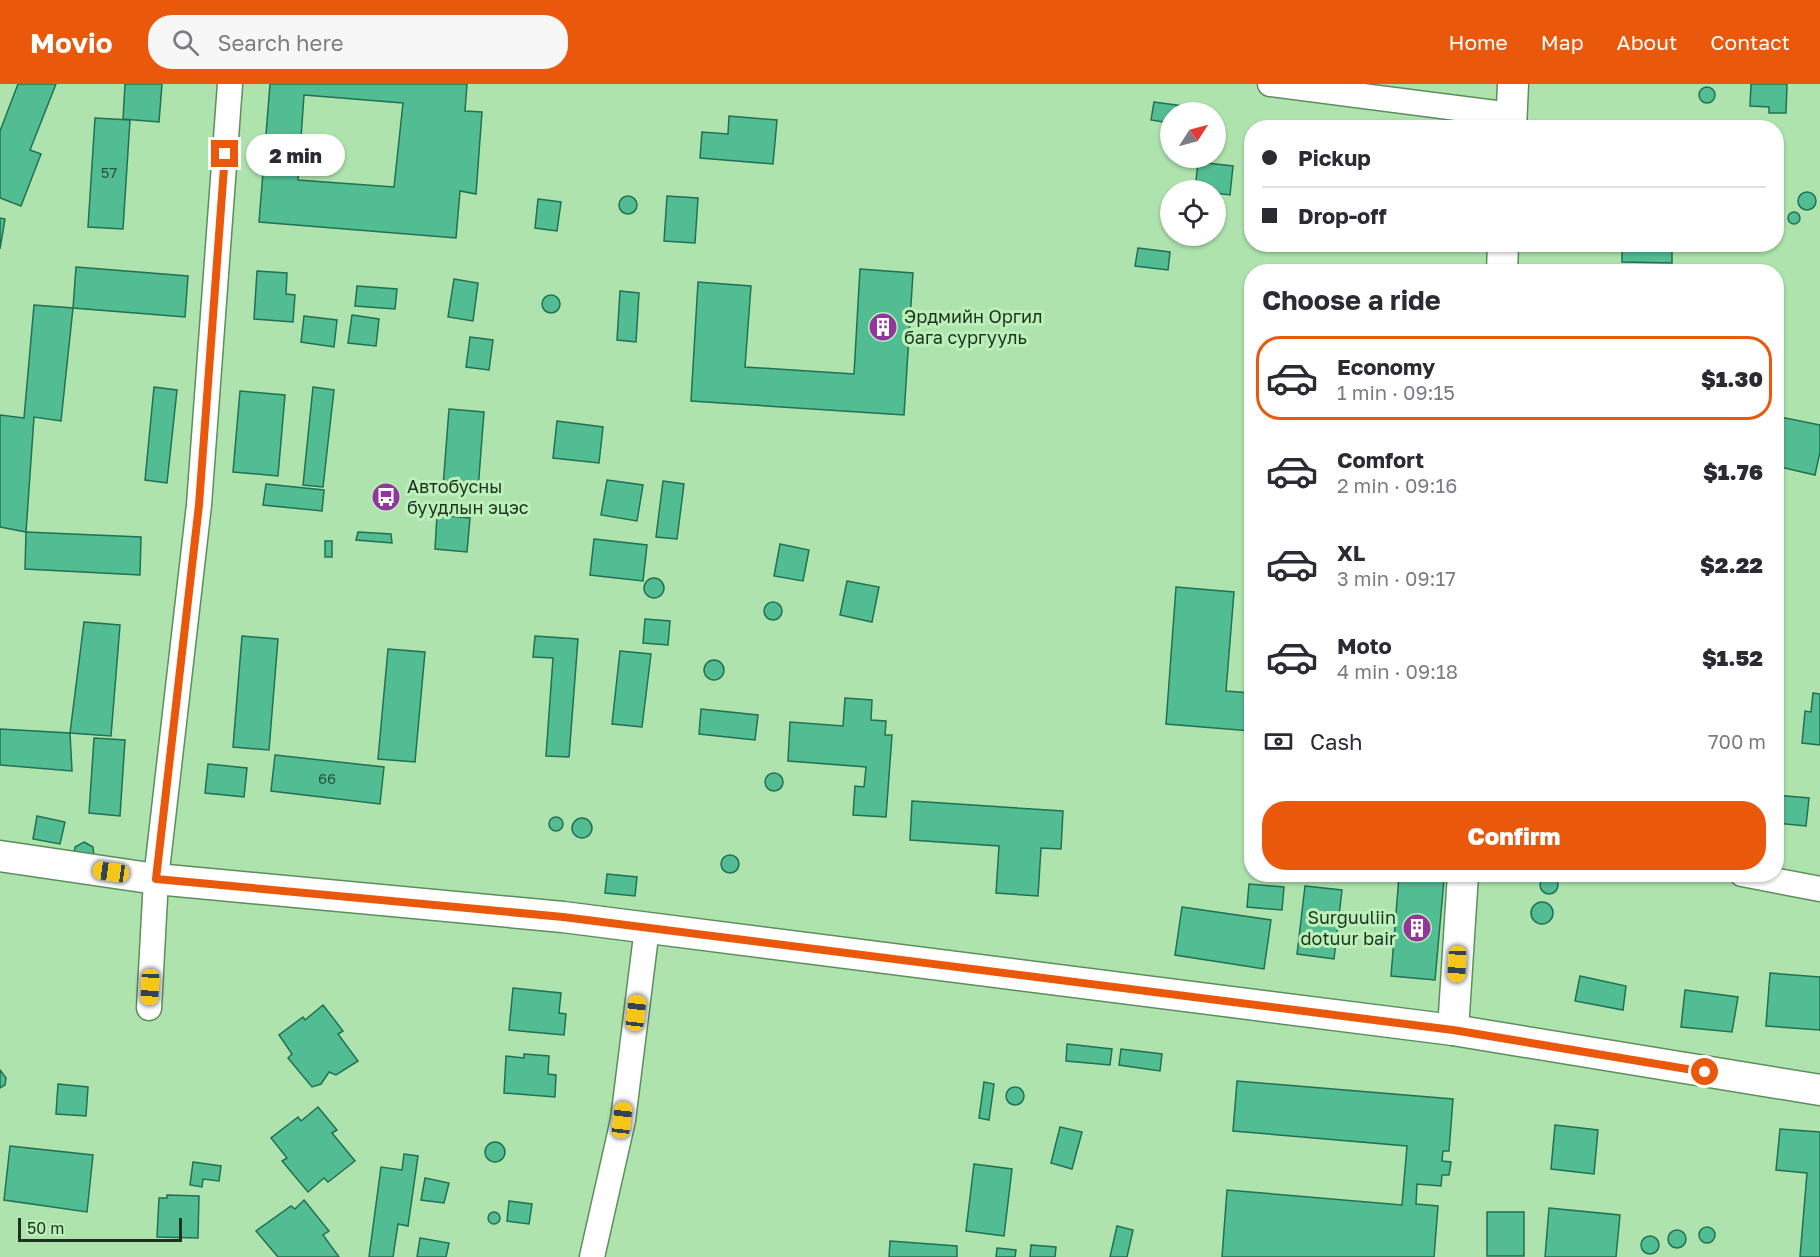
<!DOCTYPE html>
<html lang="en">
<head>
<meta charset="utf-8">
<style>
  body { margin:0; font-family:"Golos Text",sans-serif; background:#f7f7f7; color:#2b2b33; height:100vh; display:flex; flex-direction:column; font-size:22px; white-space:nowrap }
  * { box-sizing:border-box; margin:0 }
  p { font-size:20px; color:#7c7c81 }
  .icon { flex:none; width:33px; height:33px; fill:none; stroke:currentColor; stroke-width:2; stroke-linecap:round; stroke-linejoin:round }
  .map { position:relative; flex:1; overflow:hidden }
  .drawer { position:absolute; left:1244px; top:180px; width:540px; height:618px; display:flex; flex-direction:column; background:#fff; border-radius:24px; box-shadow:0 2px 4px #0004 }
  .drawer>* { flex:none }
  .top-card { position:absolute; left:1244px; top:36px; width:540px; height:132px; border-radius:24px; box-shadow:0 2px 4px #0004; display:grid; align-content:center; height:132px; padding:0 18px; background:#fff }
  .needle { width:39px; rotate:54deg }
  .controls { position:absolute; left:1160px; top:18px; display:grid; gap:12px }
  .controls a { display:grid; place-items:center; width:66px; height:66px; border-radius:50%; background:#fff; box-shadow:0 2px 4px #0004; font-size:30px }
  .scale { position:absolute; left:18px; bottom:15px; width:164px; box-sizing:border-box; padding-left:6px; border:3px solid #1e331e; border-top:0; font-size:16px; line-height:21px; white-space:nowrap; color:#1e331e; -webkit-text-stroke:4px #bbf0ba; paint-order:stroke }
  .end { position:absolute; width:27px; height:27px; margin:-14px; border:8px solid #ea580c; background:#fff; box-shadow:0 0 0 3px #fff }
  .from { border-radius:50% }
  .bubble { position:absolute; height:42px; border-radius:21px; background:#fff; box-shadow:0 2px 4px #0004; font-size:20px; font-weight:800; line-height:42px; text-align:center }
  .car { position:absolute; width:18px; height:36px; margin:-18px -9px; border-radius:8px; box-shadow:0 0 4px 2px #0007; background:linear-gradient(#f5c518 24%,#345 0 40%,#f5c518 0 76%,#345 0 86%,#f5c518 0) }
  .top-card b { display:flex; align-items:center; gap:21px; height:57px; font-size:22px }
  .top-card b+b { border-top:2px solid #e1e1e2 }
  .top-card i { width:15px; height:15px; background:#2b2b33 }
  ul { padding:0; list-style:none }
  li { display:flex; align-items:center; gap:18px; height:84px; margin:0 12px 9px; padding:0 6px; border:3px solid transparent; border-radius:24px }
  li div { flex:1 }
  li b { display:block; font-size:22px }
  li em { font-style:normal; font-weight:800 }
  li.active { border-color:#ea580c }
  li>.icon { width:54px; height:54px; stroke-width:1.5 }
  h2 { padding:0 18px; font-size:27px; line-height:72px }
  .pay { display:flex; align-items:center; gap:15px; height:66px; padding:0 18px; font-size:22px }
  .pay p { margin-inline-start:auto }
  .primary-button { display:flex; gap:12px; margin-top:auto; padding:12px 18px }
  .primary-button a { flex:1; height:69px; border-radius:24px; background:#ea580c; color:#fff; font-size:24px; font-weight:800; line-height:69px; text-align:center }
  header { display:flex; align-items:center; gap:36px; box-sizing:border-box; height:84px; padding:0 30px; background:#ea580c; color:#fff }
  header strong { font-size:28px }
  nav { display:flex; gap:33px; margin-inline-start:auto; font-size:21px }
  .search { width:420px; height:54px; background:#f7f7f7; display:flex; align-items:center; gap:15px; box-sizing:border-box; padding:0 21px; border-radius:24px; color:#7c7c81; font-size:22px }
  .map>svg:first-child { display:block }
</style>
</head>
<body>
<header>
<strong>Movio</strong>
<div class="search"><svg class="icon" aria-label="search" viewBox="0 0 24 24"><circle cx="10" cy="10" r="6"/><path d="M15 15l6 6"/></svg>Search here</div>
<nav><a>Home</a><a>Map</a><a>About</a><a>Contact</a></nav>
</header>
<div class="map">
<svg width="1820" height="1173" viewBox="0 0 1820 1173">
  <rect width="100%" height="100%" fill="#aee3ae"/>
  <!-- building -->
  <g fill="#52bc92" stroke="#217153" stroke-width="1.5" fill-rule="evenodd">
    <path d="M18,0h38l-26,66 11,4 -20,52 -21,-8v-67z"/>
    <path d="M125,0h37l-3,38 -36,-3z"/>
    <path d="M270,0h197l-2,27 17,1 -6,82 -16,-3 -4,47 -197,-16zM304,11l99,8 -9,84 -96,-7z"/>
    <path d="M1751,0h36l-1,29h-17v-6l-19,-1z"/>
    <circle cx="1707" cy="11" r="8"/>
    <path d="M1154,18l44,6v4h-28v11l-19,-3z"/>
    <path d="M729,32l48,4 -4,44 -73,-6 2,-26 26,2z"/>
    <path d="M95,34l35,2 -7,109 -35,-2z"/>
    <path d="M1198,78l35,4 -3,29 -15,-2v-3h-20z"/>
    <circle cx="1807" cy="117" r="9"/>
    <path d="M667,112l31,2 -3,45 -31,-2z"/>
    <circle cx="628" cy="121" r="9"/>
    <path d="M538,115l23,3 -4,29 -22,-3z"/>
    <circle cx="1794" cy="134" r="6"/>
    <path d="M0,134l5,1 -5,30z"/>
    <path d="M1622,160h50v19l-50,-1z"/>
    <path d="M1138,164l32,4 -2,18 -33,-4z"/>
    <path d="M1616,182l6,1 4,5h-17z"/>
    <path d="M76,183l112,9 -3,41 -112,-9z"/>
    <path d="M860,185l53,4 -9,142 -213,-14 7,-119 53,4 -6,81 109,7z"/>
    <path d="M257,187l30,2 -1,21 9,1 -2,27 -39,-3z"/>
    <path d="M454,195l24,4 -5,38 -25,-4z"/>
    <path d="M357,202l40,3 -2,20 -40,-3z"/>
    <path d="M620,207l19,2 -3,49 -19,-2z"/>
    <circle cx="551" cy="220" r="9"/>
    <path d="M34,221l39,3 -12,113 -27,-4 -8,115 -26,-5v-112l24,3z"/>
    <path d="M352,231l27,4 -3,27 -28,-3z"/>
    <path d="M304,232l33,4 -3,27 -33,-5z"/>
    <path d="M470,253l23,3 -4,30 -23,-3z"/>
    <path d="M154,303l23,3 -10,93 -22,-3z"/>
    <path d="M313,303l21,3 -11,97 -20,-2z"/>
    <path d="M240,307l45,4 -7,81 -45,-4z"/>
    <path d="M449,325l35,3 -6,78 -35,-3z"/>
    <path d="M1776,332l44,9v27l-5,23 -39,-9z"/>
    <path d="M557,337l46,6 -4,36 -46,-5z"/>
    <path d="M607,396l36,5 -6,36 -36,-6z"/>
    <path d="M663,397l21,3 -7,55 -21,-2z"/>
    <path d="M266,400l58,6 -2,21 -59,-6z"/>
    <path d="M437,431l33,3 -3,34 -32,-3z"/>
    <path d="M26,448l115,5 -1,38 -115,-6z"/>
    <path d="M358,448l33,2 1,9 -36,-3z"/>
    <path d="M594,455l53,6 -4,36 -53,-6z"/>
    <rect x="325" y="457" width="7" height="16"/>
    <path d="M780,460l29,6 -6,31 -29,-5z"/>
    <circle cx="654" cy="504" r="10"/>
    <path d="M847,497l32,6 -7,35 -32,-7z"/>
    <path d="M1176,503l58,5 -8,99 25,2v38l-85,-7z"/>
    <circle cx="773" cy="527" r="9"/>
    <path d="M645,535l25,2 -2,24 -25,-2z"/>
    <path d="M84,538l36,3 -9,111 -41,-3z"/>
    <path d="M242,552l36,3 -9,111 -36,-3z"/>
    <path d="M535,552l43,3 -9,118 -23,-1 7,-98 -20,-1z"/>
    <path d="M388,565l37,3 -10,110 -37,-3z"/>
    <path d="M620,567l31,3 -9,73 -30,-3z"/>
    <circle cx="714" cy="586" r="10"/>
    <path d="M1813,609l7,1v51l-18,-2 3,-32 6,1z"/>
    <path d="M845,614l27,2 -1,20 15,1 -1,14h7l-6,82 -33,-2 2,-29 9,1 2,-20 -78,-6 2,-39 53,4z"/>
    <path d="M701,625l57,6 -3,25 -56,-6z"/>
    <path d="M0,645l70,4 2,38 -72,-6z"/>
    <path d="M94,654l31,2 -5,76 -31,-3z"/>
    <path d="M275,671l109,12 -4,37 -109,-13z"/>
    <path d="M208,680l39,4 -3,29 -39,-4z"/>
    <circle cx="774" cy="698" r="9"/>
    <path d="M1776,711l33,3 -3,28 -30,-3z"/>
    <path d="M912,717l151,10 -2,38 -20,-1 -3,48 -42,-3 3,-47 -89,-6z"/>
    <path d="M37,732l28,6 -5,22 -27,-5z"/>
    <circle cx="556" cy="740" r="7"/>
    <circle cx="582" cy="744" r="10"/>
    <path d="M84,758l9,5 1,10 -20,-3 1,-7z"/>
    <circle cx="730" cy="780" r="9"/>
    <path d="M607,790l30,3 -2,19 -30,-3z"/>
    <path d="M1399,792l45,4 -9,100 -44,-4z"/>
    <circle cx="1549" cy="801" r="9"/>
    <path d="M1249,800l35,3 -2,23 -35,-3z"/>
    <path d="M1305,802l37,4 -8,69 -37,-5z"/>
    <circle cx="1542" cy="829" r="11"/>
    <path d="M1182,823l89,13 -7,49 -89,-14z"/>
    <path d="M1770,889l50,4v53l-54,-4z"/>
    <path d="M1580,892l46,10 -3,24 -48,-9z"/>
    <path d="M513,904l48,5 -2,20 7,1 -2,21 -55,-5z"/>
    <path d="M1685,906l53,7 -6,35 -51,-5z"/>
    <path d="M323,921l20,26 -5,3 20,27 -22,14 -7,-3 -8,12 -9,3 -24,-29 4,-4 -13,-19 24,-18 2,3z"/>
    <path d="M1067,960l45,5 -2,16 -44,-4z"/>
    <path d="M1121,965l41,5 -2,17 -41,-6z"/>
    <path d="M524,970l25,2 -1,18 8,1 -1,22 -51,-4 2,-37 18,2z"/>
    <path d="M0,986l6,8 -1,7 -5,3z"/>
    <path d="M1237,997l216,18 -4,52h-6l-1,10 9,1 -2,13h-7l-1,11 -24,-2 -1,20 22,2 -4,51h-212l5,-67 175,15 5,-59 -174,-15z"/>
    <path d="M984,998l10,2 -5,36 -10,-2z"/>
    <path d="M58,1000l30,3 -2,29 -30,-2z"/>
    <circle cx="1015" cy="1012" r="9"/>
    <path d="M318,1023l19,23 -5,3 23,28 -27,21 -4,-4 -16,14 -26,-31 5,-3 -16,-20 27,-21 3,4z"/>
    <path d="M1555,1041l43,5 -4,44 -43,-5z"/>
    <path d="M1060,1043l22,5 -10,37 -21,-6z"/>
    <path d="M1780,1045l40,3v125h-20l7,-84 -31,-3z"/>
    <circle cx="495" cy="1068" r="10"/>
    <path d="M10,1062l83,9 -6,57 -83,-12z"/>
    <path d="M404,1070l14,2 -10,70 -10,-2 -5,33h-24l12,-90 21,3z"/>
    <path d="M193,1078l28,4 -2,15 -16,-2 -1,8 -12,-2z"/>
    <path d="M974,1080l38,5 -8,67 -38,-5z"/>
    <path d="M425,1094l24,5 -5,20 -23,-3z"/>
    <path d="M167,1111l32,1 -1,42 -41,-1 2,-39h8z"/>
    <path d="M304,1116l25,31 -6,4 16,22h-61l-22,-26 35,-25 4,3z"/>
    <path d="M509,1117l23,3 -3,20 -22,-3z"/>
    <path d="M1549,1124l71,7 -4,42h-71z"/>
    <circle cx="494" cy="1134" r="6"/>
    <rect x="1487" y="1128" width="37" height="44"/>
    <path d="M1117,1142l16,4 -6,27h-17z"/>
    <circle cx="1707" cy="1151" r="8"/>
    <circle cx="1677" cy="1155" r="9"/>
    <circle cx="1650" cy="1161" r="9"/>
    <path d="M420,1154l29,5 -3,14h-29z"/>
    <path d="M890,1157l67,5v11h-68z"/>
    <path d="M1031,1161l25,2 -1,10h-25z"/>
    <path d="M997,1164l19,2 -1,7h-19z"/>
  </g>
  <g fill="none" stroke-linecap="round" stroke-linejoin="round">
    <!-- minor casing -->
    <g stroke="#5c8d5c" stroke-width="27">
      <g id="minor">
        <path d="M1270,0l241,31"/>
        <path d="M1742,790l78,15"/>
        <path d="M149,924l7,-129 43,-374 31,-421"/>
        <path d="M592,1173l31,-137 24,-192"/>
      </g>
    </g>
    <!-- tertiary casing -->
    <g stroke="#5c8d5c" stroke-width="33">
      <g id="tertiary">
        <path d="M1511,44l2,-44"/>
        <path d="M1502,188l1,-28"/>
        <path d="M0,772l156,23 407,38 890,113 367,60"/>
        <path d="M1453,946l10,-156"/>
      </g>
    </g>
    <!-- minor -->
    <use href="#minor" stroke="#fff" stroke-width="24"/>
    <!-- tertiary -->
    <use href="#tertiary" stroke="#fff" stroke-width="30"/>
  </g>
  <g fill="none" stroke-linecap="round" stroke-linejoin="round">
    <!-- route -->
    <path stroke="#ea580c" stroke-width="8" d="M225,70l-26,351 -43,374 407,38 890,113 252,42"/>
  </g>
  <!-- icons -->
  <defs>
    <g id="building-disc" transform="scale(1.5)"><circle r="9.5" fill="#94349d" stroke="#bbf0ba"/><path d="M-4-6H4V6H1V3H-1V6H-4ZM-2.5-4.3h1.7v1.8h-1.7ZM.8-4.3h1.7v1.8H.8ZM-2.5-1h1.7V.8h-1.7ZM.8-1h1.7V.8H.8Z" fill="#fff"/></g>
    <g id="bus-disc" transform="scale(1.5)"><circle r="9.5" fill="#94349d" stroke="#bbf0ba"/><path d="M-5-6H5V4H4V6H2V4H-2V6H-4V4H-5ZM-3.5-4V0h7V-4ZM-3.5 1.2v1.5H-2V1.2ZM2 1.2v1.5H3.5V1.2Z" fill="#fff"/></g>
  </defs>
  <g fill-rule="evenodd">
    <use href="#building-disc" x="883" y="243"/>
    <use href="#bus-disc" x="386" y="413"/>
    <use href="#building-disc" x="1417" y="844"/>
  </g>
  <g text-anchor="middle" stroke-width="6" stroke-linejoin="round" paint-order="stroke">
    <!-- number labels -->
    <g font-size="15" fill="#2b553b">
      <text x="109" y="94">57</text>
      <text x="327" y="700">66</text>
    </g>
    <!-- poi labels -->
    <g font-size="18" fill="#1e331e" stroke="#bbf0ba" text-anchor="start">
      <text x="904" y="239">Эрдмийн Оргил<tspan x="904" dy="21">бага сургууль</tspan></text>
      <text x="407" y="409">Автобусны<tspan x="407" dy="21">буудлын эцэс</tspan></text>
      <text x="1396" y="840" text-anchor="end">Surguuliin<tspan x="1396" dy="21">dotuur bair</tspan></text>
    </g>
  </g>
</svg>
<div class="controls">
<a><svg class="needle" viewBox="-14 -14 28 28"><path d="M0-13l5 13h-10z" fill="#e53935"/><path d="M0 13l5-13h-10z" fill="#7c7c81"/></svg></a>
<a><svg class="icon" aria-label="locate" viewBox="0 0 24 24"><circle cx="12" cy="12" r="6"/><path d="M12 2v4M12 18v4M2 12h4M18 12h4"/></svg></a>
</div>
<div class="scale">50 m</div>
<i class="end from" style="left:1705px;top:988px"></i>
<i class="end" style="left:225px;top:70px"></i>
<div class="bubble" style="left:246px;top:50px;width:99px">2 min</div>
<i class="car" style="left:111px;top:788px;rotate:278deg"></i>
<i class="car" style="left:1457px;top:880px;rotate:183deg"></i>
<i class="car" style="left:150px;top:903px;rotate:183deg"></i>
<i class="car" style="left:636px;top:929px;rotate:7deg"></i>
<i class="car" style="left:622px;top:1036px;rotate:7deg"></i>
<div class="top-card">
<b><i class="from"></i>Pickup</b>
<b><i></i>Drop-off</b>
</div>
<section class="drawer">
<h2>Choose a ride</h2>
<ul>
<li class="active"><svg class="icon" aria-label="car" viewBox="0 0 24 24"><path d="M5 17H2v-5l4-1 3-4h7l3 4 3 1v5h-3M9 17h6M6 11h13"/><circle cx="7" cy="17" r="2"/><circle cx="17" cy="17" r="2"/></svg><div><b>Economy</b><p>1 min · 09:15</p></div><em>$1.30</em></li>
<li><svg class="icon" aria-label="car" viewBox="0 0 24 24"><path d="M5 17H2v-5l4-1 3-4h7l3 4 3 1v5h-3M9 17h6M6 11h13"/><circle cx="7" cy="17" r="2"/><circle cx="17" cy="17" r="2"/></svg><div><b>Comfort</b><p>2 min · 09:16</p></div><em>$1.76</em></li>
<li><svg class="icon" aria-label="car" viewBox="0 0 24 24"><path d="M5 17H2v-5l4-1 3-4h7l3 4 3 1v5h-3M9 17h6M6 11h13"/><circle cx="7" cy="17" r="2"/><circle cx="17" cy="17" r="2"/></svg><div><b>XL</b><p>3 min · 09:17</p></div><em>$2.22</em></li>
<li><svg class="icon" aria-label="car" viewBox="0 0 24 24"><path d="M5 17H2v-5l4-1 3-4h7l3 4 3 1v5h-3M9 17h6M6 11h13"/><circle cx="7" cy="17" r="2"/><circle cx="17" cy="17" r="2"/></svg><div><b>Moto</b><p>4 min · 09:18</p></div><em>$1.52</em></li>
</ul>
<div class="pay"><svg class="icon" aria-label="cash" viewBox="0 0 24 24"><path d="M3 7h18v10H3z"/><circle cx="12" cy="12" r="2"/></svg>Cash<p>700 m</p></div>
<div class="primary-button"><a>Confirm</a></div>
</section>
</div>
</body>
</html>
